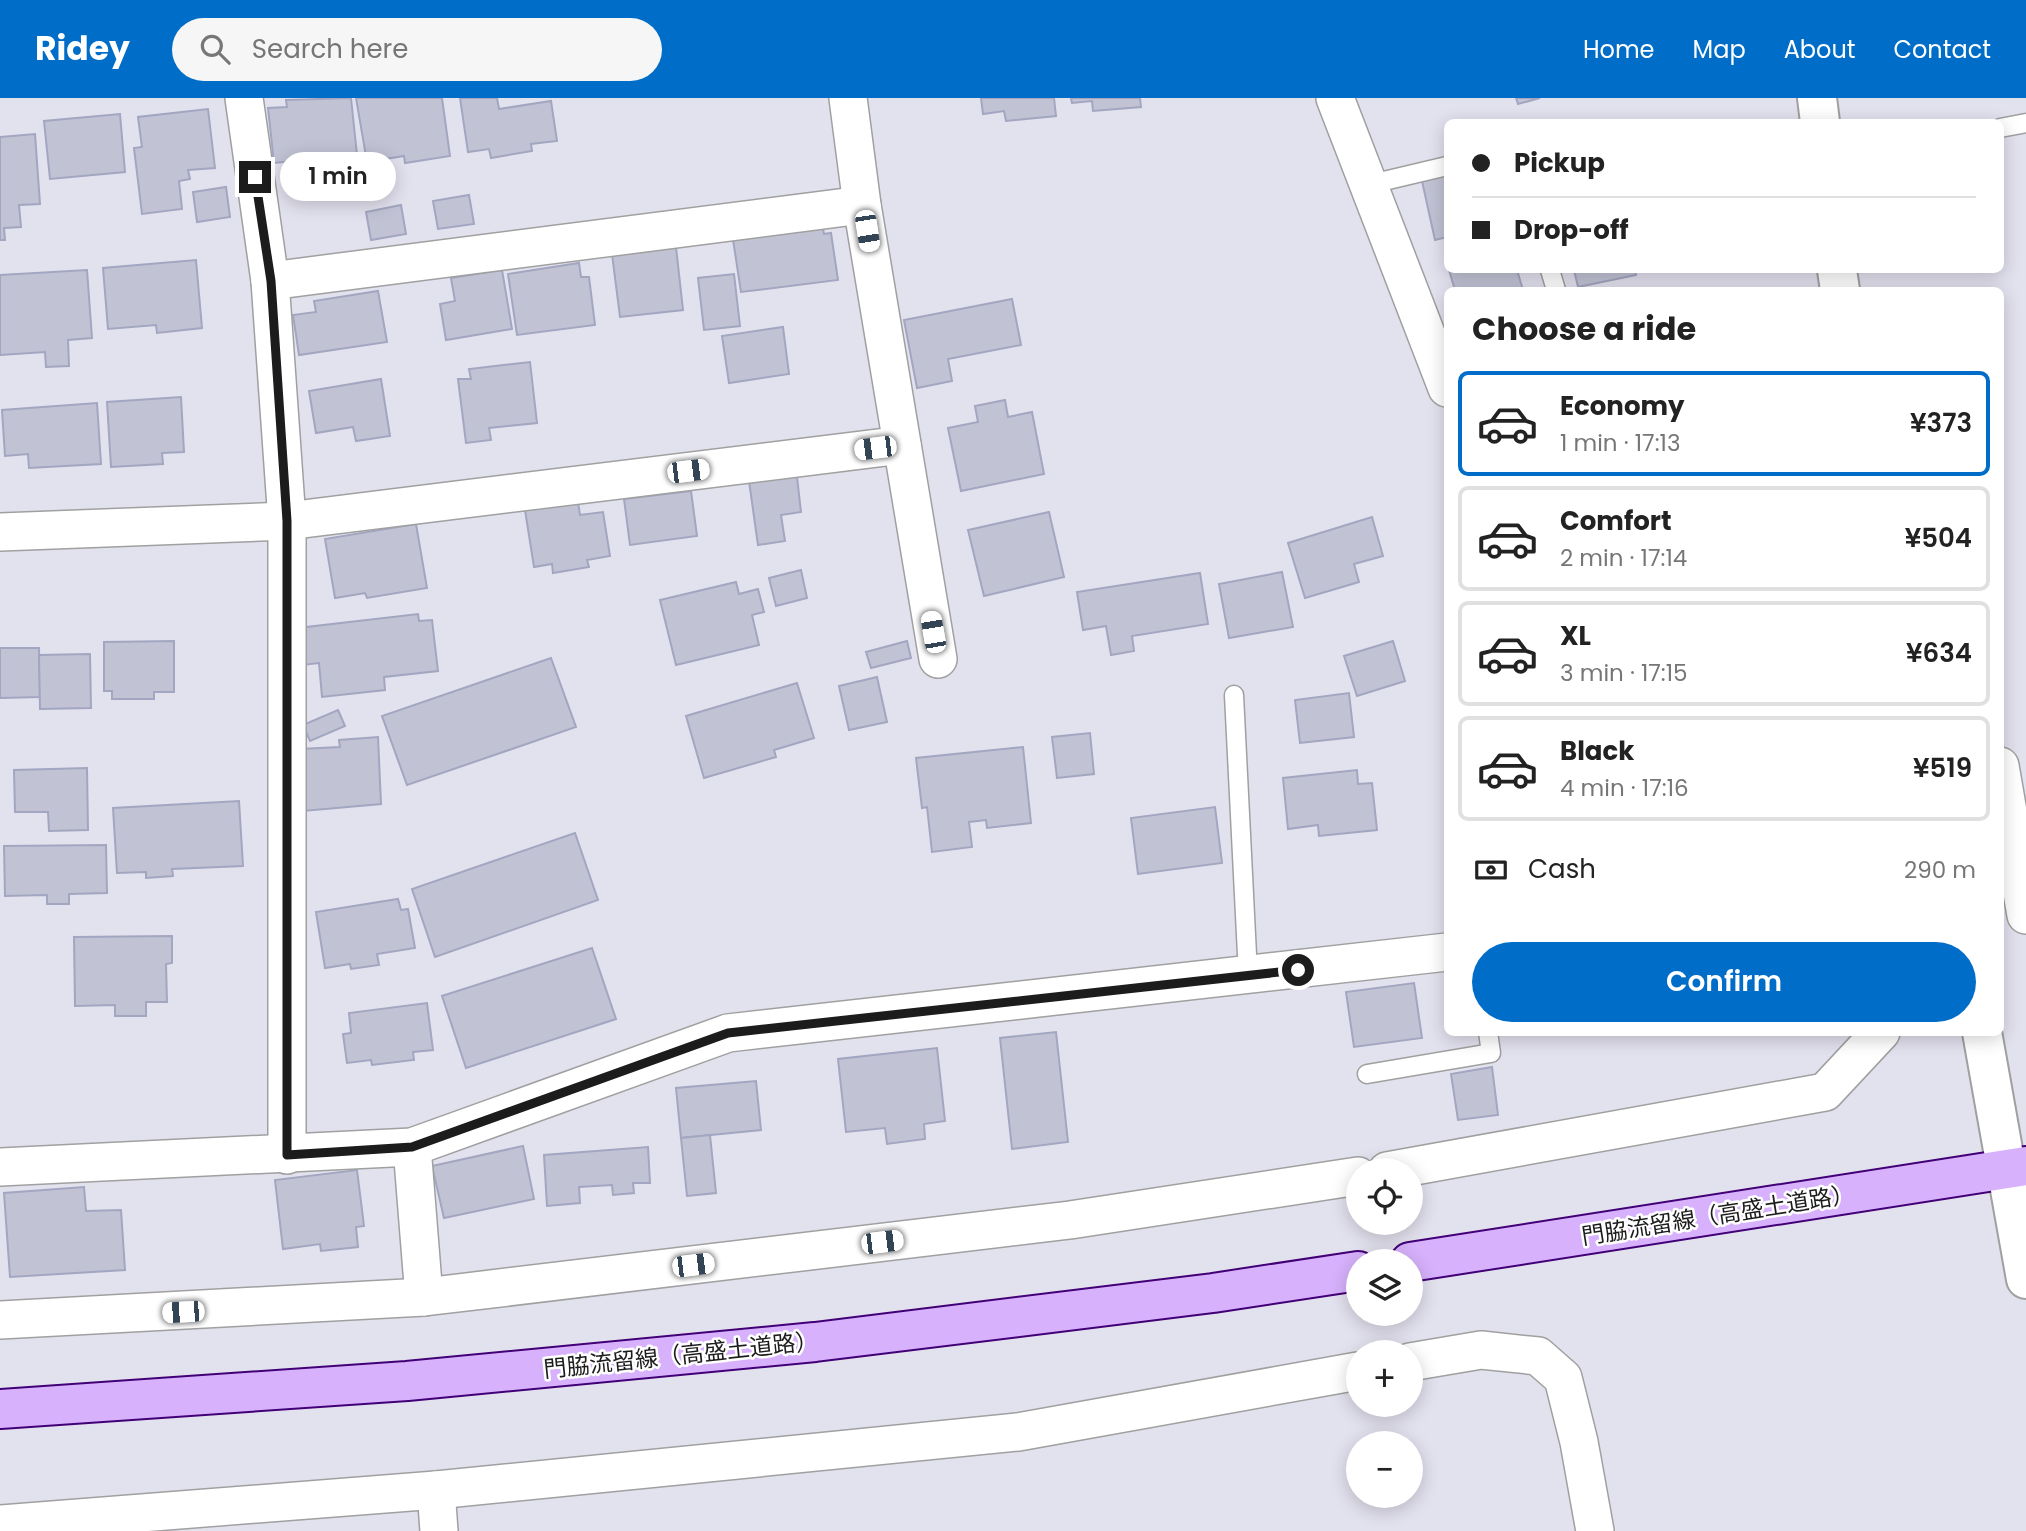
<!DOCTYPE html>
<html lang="en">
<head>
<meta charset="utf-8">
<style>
  body { margin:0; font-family:Poppins,"Noto Sans JP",sans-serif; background:#f6f6f6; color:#222; height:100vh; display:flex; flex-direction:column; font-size:26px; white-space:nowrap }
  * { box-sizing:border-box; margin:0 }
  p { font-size:23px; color:#767676 }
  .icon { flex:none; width:38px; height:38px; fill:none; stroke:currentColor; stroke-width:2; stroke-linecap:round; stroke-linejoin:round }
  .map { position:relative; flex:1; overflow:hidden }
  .side { position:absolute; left:1444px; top:189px; width:560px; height:749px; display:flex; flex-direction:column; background:#fff; border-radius:10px; box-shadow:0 4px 18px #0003 }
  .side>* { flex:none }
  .hud { position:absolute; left:1444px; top:21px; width:560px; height:154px; border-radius:10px; box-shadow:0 4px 18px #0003; display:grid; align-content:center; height:154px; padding:0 28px; background:#fff }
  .buttons { position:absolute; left:1346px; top:1060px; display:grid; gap:14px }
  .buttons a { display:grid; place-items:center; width:77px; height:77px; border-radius:50%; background:#fff; box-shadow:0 4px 18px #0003; font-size:35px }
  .end { position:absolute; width:32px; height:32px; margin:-16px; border:9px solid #1c1c1c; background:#fff; box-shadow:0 0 0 4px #fff }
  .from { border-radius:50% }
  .bubble { position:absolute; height:49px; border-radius:24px; background:#fff; box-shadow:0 4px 18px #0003; font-size:23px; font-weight:600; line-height:49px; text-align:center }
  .car { position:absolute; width:21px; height:42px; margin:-21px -10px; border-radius:9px; box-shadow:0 0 5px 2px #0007; background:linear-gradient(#fff 24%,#345 0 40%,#fff 0 76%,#345 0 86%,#fff 0) }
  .hud b { display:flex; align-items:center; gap:24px; height:66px; font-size:26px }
  .hud b+b { border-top:2px solid #e0e0e0 }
  .hud i { width:18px; height:18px; background:#222 }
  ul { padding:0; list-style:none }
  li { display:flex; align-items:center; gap:21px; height:105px; margin:0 14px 10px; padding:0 14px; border:4px solid #e0e0e0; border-radius:10px }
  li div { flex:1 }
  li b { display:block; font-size:26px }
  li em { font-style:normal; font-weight:600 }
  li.active { border-color:#006dc8 }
  li>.icon { width:63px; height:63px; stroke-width:1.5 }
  h2 { padding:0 28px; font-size:32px; line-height:84px }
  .pay { display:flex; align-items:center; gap:18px; height:77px; padding:0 28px; font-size:26px }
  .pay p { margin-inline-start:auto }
  .button { display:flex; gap:14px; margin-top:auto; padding:14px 28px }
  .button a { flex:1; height:80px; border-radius:42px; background:#006dc8; color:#fff; font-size:28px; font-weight:600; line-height:80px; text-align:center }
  header { display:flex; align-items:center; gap:42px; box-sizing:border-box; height:98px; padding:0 35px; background:#006dc8; color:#fff }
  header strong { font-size:33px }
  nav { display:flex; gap:38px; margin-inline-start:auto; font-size:24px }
  .search { width:490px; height:63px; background:#f6f6f6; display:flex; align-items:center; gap:18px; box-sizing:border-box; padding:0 24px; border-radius:38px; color:#767676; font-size:26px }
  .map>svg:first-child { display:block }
</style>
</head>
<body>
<header>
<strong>Ridey</strong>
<div class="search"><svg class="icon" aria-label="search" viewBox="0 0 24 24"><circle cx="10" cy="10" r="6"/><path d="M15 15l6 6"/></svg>Search here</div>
<nav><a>Home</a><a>Map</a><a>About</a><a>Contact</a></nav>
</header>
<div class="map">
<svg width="2026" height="1433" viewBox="0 0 2026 1433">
  <rect width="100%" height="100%" fill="#e2e1ee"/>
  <!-- building -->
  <g fill="#c1c3d5" stroke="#a3a6c0" stroke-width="2">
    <path d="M351,0l6,57 -83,8 -6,-55 19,-1 -1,-7z"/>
    <path d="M356,0h86l8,58 -45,7 -1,-7 -37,6z"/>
    <path d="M460,0h37l2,11 52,-8 6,40 -26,3 1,7 -41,7 -2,-9 -21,3z"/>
    <path d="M981,0h73l2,18 -50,5 -2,-10 -21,3z"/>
    <path d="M1071,0h69l1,9 -48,4 -1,-10 -20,2z"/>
    <path d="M1516,0h24l-22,6z"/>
    <path d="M208,11l7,59 -27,2 2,9 -11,2 3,28 -40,5 -8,-66 8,-1 -4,-30z"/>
    <path d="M120,16l5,58 -75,7 -6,-58z"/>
    <path d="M35,36l5,70 -21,1 2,22 -17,1 1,12h-5v-103z"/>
    <path d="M1447,77v62l-12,3 -13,-59z"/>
    <path d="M226,89l4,30 -33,5 -4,-30z"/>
    <path d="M469,97l5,29 -36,5 -5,-28z"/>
    <path d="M401,107l5,29 -35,6 -5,-28z"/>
    <path d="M821,121l3,15 7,-1 7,47 -97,12 -9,-59z"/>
    <path d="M676,149l7,63 -63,7 -8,-63z"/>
    <path d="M196,162l6,68 -45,5 -1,-8 -48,4 -5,-61z"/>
    <path d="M579,165l2,14h8l6,48 -78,10 -9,-61z"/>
    <path d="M87,172l5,68 -24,2 1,26 -23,1 -1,-15 -45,3v-80z"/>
    <path d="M502,172l10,59 -66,11 -6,-36 15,-3 -4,-23z"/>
    <path d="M1449,172h68l6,20h-68z"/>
    <path d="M1574,172h61l1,5 -58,12z"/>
    <path d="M734,176l6,52 -36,4 -6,-52z"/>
    <path d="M378,193l9,51 -88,13 -6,-40 23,-3 -2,-11z"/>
    <path d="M1012,201l9,46 -73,14 4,22 -35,7 -13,-68z"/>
    <path d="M783,229l6,47 -60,9 -7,-47z"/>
    <path d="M530,264l7,61 -48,5 2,12 -25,3 -8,-64h13l-2,-10z"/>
    <path d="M381,281l9,57 -34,5 -3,-14 -37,6 -7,-42z"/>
    <path d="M181,299l3,55 -22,1 1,11 -52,3 -4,-65z"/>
    <path d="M1005,302l3,17 24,-5 12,62 -83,17 -13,-63 30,-6 -3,-16z"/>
    <path d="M97,305l4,61 -72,4 -1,-14 -23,2 -3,-46z"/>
    <path d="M796,370l5,44 -20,3 4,26 -27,4 -10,-71z"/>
    <path d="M691,393l6,45 -67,9 -6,-46z"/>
    <path d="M578,404l2,13 23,-3 7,44 -23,4 2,7 -36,6 -1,-9 -18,3 -9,-57z"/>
    <path d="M1049,414l15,65 -80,19 -16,-66z"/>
    <path d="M1372,419l11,39 -29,8 5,18 -54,16 -17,-55z"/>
    <path d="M416,426l11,64 -60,10 -2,-5 -30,5 -10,-59z"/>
    <path d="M801,472l6,28 -31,8 -7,-28z"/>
    <path d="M1282,474l11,55 -64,11 -10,-54z"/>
    <path d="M1200,475l8,51 -76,12 2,15 -23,4 -5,-29 -23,4 -6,-38z"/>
    <path d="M736,484l3,12 19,-5 6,23 -12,3 7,30 -83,20 -16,-65z"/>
    <path d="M418,516l1,7 13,-1 6,51 -54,6 1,13 -63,7 -3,-34 -17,2 -4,-37z"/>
    <path d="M174,543v51h-20v7h-42v-8h-8v-49z"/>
    <path d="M907,543l4,17 -40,10 -5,-16z"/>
    <path d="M1393,543l12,40 -48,15 -13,-40z"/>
    <path d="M0,550h39l1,49 -40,1z"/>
    <path d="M90,556l1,54 -51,1 -1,-54z"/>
    <path d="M551,560l25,69 -169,58 -25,-69z"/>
    <path d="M877,579l10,45 -38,8 -10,-44z"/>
    <path d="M797,585l17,55 -40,12 2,7 -72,21 -18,-62z"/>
    <path d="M1349,595l5,44 -54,6 -5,-43z"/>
    <path d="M338,612l7,16 -35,15 -7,-16z"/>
    <path d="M1090,635l4,41 -37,4 -5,-41z"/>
    <path d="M378,639l3,67 -78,7 -3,-62 40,-2 -1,-7z"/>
    <path d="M1023,649l8,76 -44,5 -1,-8 -17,2 3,25 -40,5 -5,-45 -5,1 -6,-50z"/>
    <path d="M87,670l1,62 -39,1 -1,-19h-33l-1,-42z"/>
    <path d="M1357,672l1,14 14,-1 5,47 -58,6 -1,-11 -30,4 -5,-51z"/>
    <path d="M239,703l4,65 -71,3 1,7 -27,2v-6l-29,1 -4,-65z"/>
    <path d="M1215,709l7,56 -84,11 -7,-56z"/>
    <path d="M575,735l23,67 -163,57 -23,-68z"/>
    <path d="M106,747l1,48 -38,1v10h-22v-9l-42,1 -1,-50z"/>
    <path d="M398,801l3,11 7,-1 7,39 -38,6 2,11 -28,4 -1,-5 -25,4 -9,-56z"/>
    <path d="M172,838v27l-6,1 1,38h-21v14h-31v-11l-40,1 -1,-69z"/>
    <path d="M592,850l24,71 -150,49 -24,-72z"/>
    <path d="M1414,885l8,55 -68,9 -8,-55z"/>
    <path d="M427,905l6,47 -20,2 1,8 -42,5 -1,-5 -24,3 -4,-29 8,-1 -2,-20z"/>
    <path d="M1056,934l12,110 -56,7 -12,-111z"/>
    <path d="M937,950l8,73 -21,3 1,15 -38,5 -2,-16 -39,4 -8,-73z"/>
    <path d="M1492,969l6,48 -40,5 -7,-46z"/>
    <path d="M756,983l5,49 -80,8 -5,-50z"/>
    <path d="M710,1037l6,58 -29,3 -6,-58z"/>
    <path d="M523,1048l11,53 -90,19 -12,-52z"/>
    <path d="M648,1049l2,36h-17l1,10 -21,2 -1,-10 -33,2 1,16 -33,3 -3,-51z"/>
    <path d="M357,1072l7,56 -8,1 2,20 -37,4 -1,-7 -37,5 -8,-69z"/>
    <path d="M84,1089l2,24 35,-1 4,60 -115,7 -6,-84z"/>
  </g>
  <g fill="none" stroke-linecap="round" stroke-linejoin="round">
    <!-- service casing -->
    <g stroke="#a0a0a0" stroke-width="21">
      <g id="service">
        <path d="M2000,30l26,-5"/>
        <path d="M1367,87l80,-19"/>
        <path d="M1550,172l6,20"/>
        <path d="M1234,597l14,280"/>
        <path d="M1367,976l124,-21 -3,-21"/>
      </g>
    </g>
    <!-- minor casing -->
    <g stroke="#a0a0a0" stroke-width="40">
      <g id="minor">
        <path d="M244,0l26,183 17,240v634"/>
        <path d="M848,0l14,107 76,454"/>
        <path d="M1335,0l112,290"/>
        <path d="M270,183l592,-76"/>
        <path d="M0,434l287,-11 615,-76"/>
        <path d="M2000,668l26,149"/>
        <path d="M412,1049l12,150"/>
        <path d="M0,1069l412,-20 316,-114 719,-81"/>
        <path d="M1387,1073l438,-79 56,-60"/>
        <path d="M0,1222l424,-23 646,-77 288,-44"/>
        <path d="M1410,1264l71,-12 57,6 25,22 16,64 16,89"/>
        <path d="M436,1392l3,41"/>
        <path d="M0,1426l436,-34 582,-58 340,-61"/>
      </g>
    </g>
    <!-- tertiary casing -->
    <g stroke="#a0a0a0" stroke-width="42">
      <g id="tertiary">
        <path d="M1817,0l3,24"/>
        <path d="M1837,172l3,20"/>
        <path d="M1982,934l44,247"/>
      </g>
    </g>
    <!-- secondary casing -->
    <g stroke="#420076" stroke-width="42">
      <g id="secondary">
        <path d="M1410,1164l616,-96"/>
        <path d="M0,1311l407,-28 408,-39 398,-49 145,-22"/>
      </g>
    </g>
    <!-- service -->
    <use href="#service" stroke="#fff" stroke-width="18"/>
    <!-- minor -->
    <use href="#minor" stroke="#fff" stroke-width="37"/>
    <!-- tertiary -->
    <use href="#tertiary" stroke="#fff" stroke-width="38"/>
    <!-- secondary -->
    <use href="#secondary" stroke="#d7b1fc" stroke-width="38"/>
  </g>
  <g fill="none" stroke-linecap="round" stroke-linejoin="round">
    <!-- route -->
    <path stroke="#1c1c1c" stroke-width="9" d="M255,79l16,104 16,240v634l125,-8 316,-114 570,-63"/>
  </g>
  <g text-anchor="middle" stroke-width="5" stroke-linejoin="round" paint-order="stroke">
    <!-- street labels -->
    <g font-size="23" fill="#1c1c1c" stroke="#fff">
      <text transform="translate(1718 1117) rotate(-9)" y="8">門脇流留線（高盛土道路）</text>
      <text transform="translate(681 1257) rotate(-6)" y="8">門脇流留線（高盛土道路）</text>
    </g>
  </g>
</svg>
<div class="buttons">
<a><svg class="icon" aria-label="locate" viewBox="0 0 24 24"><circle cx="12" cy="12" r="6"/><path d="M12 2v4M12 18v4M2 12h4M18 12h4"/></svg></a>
<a><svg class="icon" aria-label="layers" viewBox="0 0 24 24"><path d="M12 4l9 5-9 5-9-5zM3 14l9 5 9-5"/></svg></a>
<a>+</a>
<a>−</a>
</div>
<i class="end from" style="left:1298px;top:872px"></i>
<i class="end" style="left:255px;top:79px"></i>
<div class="bubble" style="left:280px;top:54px;width:116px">1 min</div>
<i class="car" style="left:867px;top:133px;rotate:171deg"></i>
<i class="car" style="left:875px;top:350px;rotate:263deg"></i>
<i class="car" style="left:688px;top:373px;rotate:83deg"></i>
<i class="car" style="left:933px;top:534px;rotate:350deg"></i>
<i class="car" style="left:882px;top:1144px;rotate:83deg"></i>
<i class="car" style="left:693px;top:1167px;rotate:83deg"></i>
<i class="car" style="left:183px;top:1214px;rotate:267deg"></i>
<div class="hud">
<b><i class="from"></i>Pickup</b>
<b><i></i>Drop-off</b>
</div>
<section class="side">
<h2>Choose a ride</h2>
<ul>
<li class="active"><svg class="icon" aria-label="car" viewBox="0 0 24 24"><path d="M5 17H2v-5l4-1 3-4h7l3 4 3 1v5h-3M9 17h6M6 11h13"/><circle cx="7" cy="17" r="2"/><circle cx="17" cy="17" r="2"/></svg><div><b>Economy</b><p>1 min · 17:13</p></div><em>¥373</em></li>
<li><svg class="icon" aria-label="car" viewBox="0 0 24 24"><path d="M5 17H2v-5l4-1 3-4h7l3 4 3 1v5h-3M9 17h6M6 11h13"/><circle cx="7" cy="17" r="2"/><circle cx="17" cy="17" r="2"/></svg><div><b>Comfort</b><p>2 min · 17:14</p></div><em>¥504</em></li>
<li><svg class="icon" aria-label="car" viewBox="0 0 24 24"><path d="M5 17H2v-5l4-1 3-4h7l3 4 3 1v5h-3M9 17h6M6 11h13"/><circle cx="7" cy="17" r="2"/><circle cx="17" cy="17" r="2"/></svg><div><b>XL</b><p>3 min · 17:15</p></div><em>¥634</em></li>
<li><svg class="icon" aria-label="car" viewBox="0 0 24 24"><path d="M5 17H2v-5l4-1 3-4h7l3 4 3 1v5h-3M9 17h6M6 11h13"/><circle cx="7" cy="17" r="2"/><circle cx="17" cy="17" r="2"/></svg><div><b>Black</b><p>4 min · 17:16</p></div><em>¥519</em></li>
</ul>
<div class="pay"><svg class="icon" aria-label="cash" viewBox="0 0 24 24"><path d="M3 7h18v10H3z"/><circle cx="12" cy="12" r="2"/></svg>Cash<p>290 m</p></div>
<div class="button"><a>Confirm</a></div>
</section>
</div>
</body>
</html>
